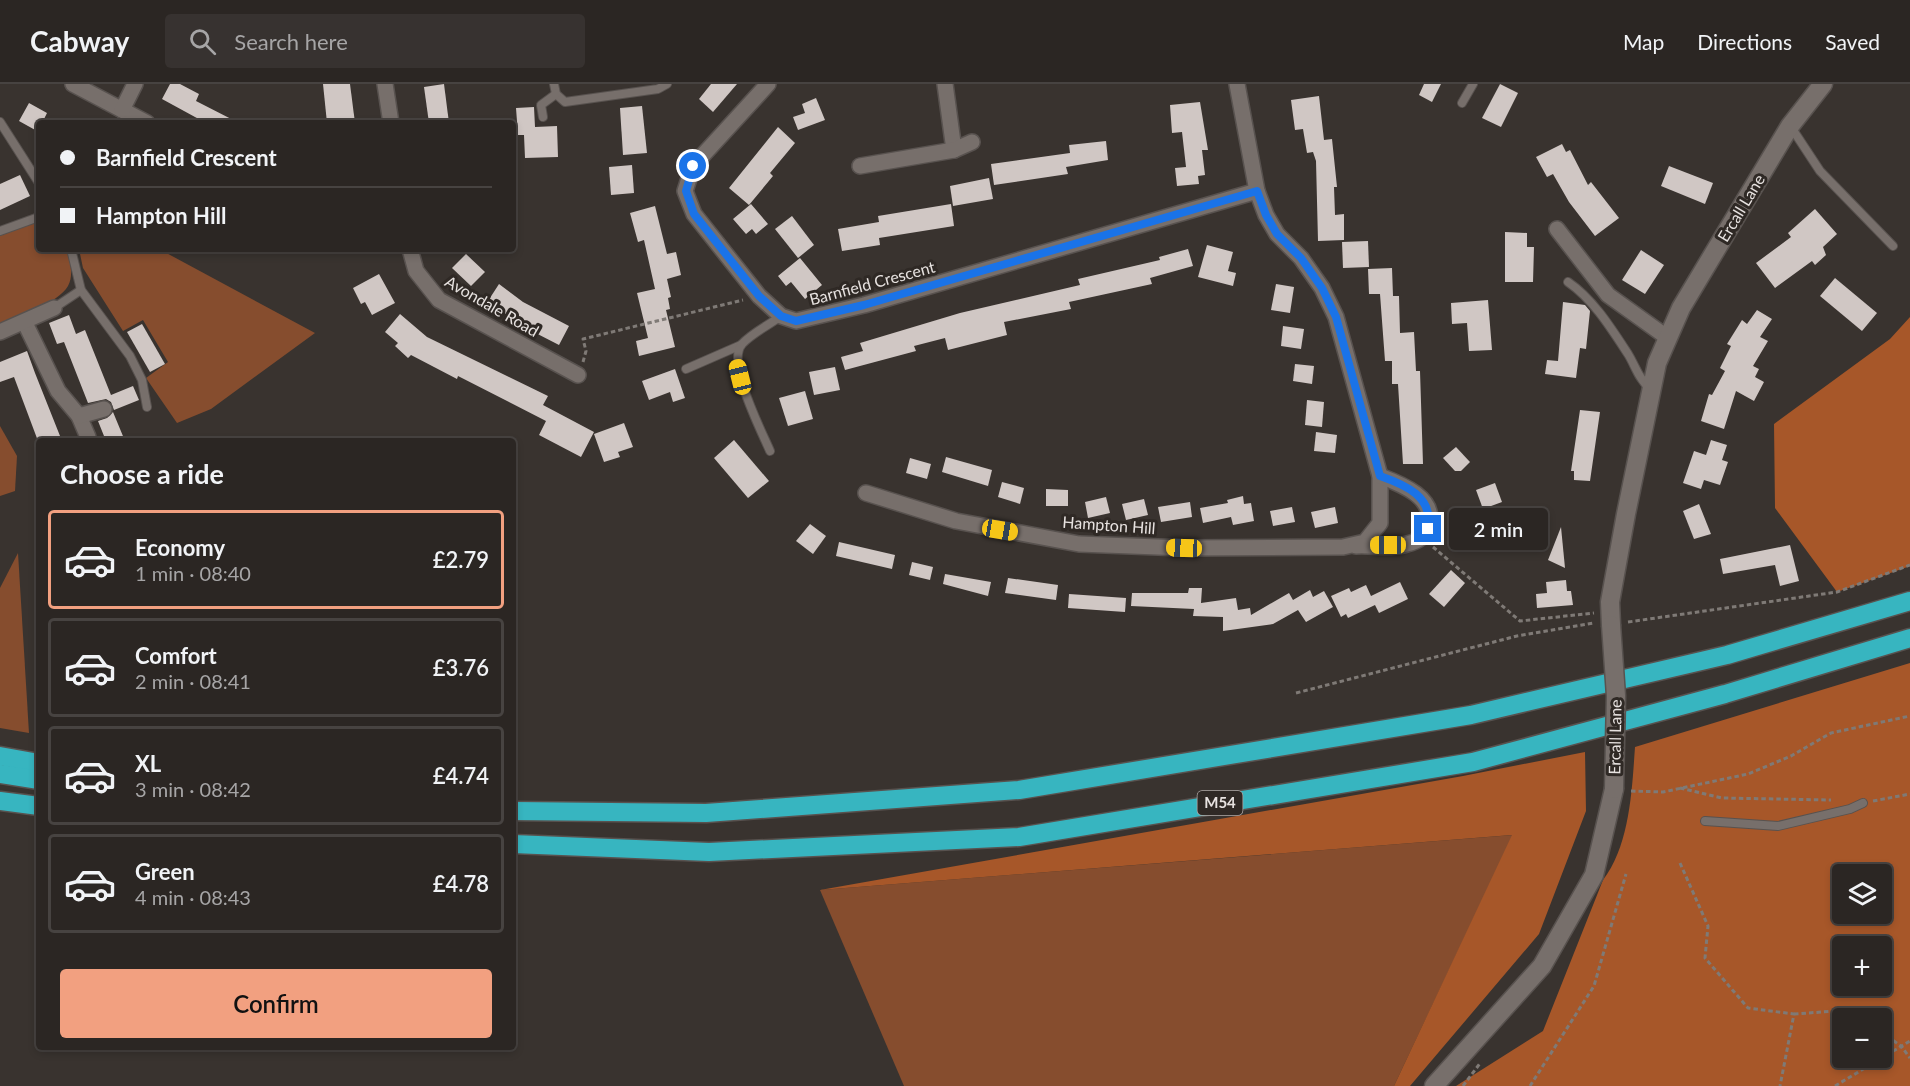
<!DOCTYPE html>
<html lang="en">
<head>
<meta charset="utf-8">
<style>
  body { margin:0; font-family:Lato,sans-serif; background:#373230; color:#f1f3f6; height:100vh; display:flex; flex-direction:column; font-size:22px; white-space:nowrap }
  * { box-sizing:border-box; margin:0 }
  p { font-size:20px; color:#a6a5a6 }
  .icon { flex:none; width:33px; height:33px; fill:none; stroke:currentColor; stroke-width:2; stroke-linecap:round; stroke-linejoin:round }
  .map { position:relative; flex:1; overflow:hidden }
  .details { position:absolute; left:36px; top:354px; width:480px; height:612px; display:flex; flex-direction:column; background:#2b2623; border-radius:6px; box-shadow:0 3px 9px #0003,0 0 0 2px #474341 }
  .details>* { flex:none }
  .guide { position:absolute; left:36px; top:36px; width:480px; height:132px; border-radius:6px; box-shadow:0 3px 9px #0003,0 0 0 2px #474341; display:grid; align-content:center; height:132px; padding:0 24px; background:#2b2623 }
  .tools { position:absolute; left:1832px; top:780px; display:grid; gap:12px }
  .tools a { display:grid; place-items:center; width:60px; height:60px; border-radius:6px; background:#2b2623; box-shadow:0 3px 9px #0003,0 0 0 2px #474341; font-size:30px }
  .end { position:absolute; width:27px; height:27px; margin:-14px; border:8px solid #1a73e8; background:#fff; box-shadow:0 0 0 3px #fff }
  .from { border-radius:50% }
  .bubble { position:absolute; height:42px; border-radius:6px; background:#2b2623; box-shadow:0 3px 9px #0003,0 0 0 2px #474341; font-size:20px; font-weight:600; line-height:42px; text-align:center }
  .car { position:absolute; width:18px; height:36px; margin:-18px -9px; border-radius:8px; box-shadow:0 0 4px 2px #0007; background:linear-gradient(#f5c518 24%,#345 0 40%,#f5c518 0 76%,#345 0 86%,#f5c518 0) }
  .guide b { display:flex; align-items:center; gap:21px; height:57px; font-size:22px }
  .guide b+b { border-top:2px solid #474341 }
  .guide i { width:15px; height:15px; background:#f1f3f6 }
  ul { padding:0; list-style:none }
  li { display:flex; align-items:center; gap:18px; height:99px; margin:0 12px 9px; padding:0 12px; border:3px solid #474341; border-radius:6px }
  li div { flex:1 }
  li b { display:block; font-size:22px }
  li em { font-style:normal; font-weight:600 }
  li.on { border-color:#f2a080 }
  li>.icon { width:54px; height:54px; stroke-width:1.5 }
  h2 { padding:0 24px; font-size:27px; line-height:72px }
  .cta { display:flex; gap:12px; margin-top:auto; padding:12px 24px }
  .cta a { flex:1; height:69px; border-radius:6px; background:#f2a080; color:#111; font-size:24px; font-weight:600; line-height:69px; text-align:center }
  header { display:flex; align-items:center; gap:36px; box-sizing:border-box; height:84px; padding:0 30px; background:#2b2623; border-bottom:2px solid #474341 }
  header strong { font-size:28px }
  nav { display:flex; gap:33px; margin-inline-start:auto; font-size:21px }
  .search { width:420px; height:54px; background:#373230; display:flex; align-items:center; gap:15px; box-sizing:border-box; padding:0 21px; border-radius:6px; color:#a6a5a6; font-size:22px }
  .map>svg:first-child { display:block }
</style>
</head>
<body>
<header>
<strong>Cabway</strong>
<div class="search"><svg class="icon" aria-label="search" viewBox="0 0 24 24"><circle cx="10" cy="10" r="6"/><path d="M15 15l6 6"/></svg>Search here</div>
<nav><a>Map</a><a>Directions</a><a>Saved</a></nav>
</header>
<div class="map">
<svg width="1910" height="1002" viewBox="0 0 1910 1002">
  <rect width="100%" height="100%" fill="#39332f"/>
  <!-- green -->
  <g fill="#864d2e">
    <path d="M39,137v28h28c3,11 7,26 1,37 -10,17 -50,32 -68,39v-90z"/>
    <path d="M79,165h80l156,84 -104,76 -34,14 -31,-45 22,-16 -25,-42 -20,11 -40,-63z"/>
    <path d="M0,342l17,30 -2,35 -15,5z"/>
    <path d="M18,469l11,180 -29,-5v-140z"/>
    <path d="M1513,751l-119,251h-490l-84,-196z"/>
  </g>
  <!-- forest -->
  <g fill="#a75729" fill-rule="evenodd">
    <path d="M1910,233v249l-73,26 -62,-84 -1,-84 116,-85z"/>
    <path d="M1910,579v423h-454l87,-55 60,-151c27,-35 29,-91 32,-133zM1842,790h39v40h-39zM1842,862h39v40h-39zM1842,934h39v40h-39z"/>
    <path d="M1585,668l1,59 -47,123 -129,152h-16l118,-251 -692,55 643,-114z"/>
  </g>
  <!-- building -->
  <g fill="#d0c7c4">
    <path d="M170,0h10l19,10 -3,7 43,22h-33l-44,-24z"/>
    <path d="M323,0h27l5,39h-28z"/>
    <path d="M444,0l5,39h-20l-5,-36z"/>
    <path d="M711,0h26l-24,28 -14,-13z"/>
    <path d="M1424,0h17l-9,18 -13,-7z"/>
    <path d="M1500,0l18,9 -17,34 -19,-9z"/>
    <path d="M1319,12l5,44 8,-1 5,48h-3l1,28 9,-1v26l-26,1 -2,-80 -3,-9 -6,1 -4,-24 -8,1 -4,-30z"/>
    <path d="M816,14l9,22 -27,10 -5,-13 12,-4 -3,-9z"/>
    <path d="M1200,18l8,48h-6l3,25 -7,1 1,8 -22,2 -2,-18 11,-1 -4,-35 -10,1 -2,-28z"/>
    <path d="M29,19l18,10 -5,10h-3l-2,8 -18,-10z"/>
    <path d="M642,22l5,47 -24,2 -3,-47z"/>
    <path d="M534,23l1,20 22,-1 1,31 -33,1 -1,-23h-6l-2,-27z"/>
    <path d="M778,43l17,16 -25,30 3,3 -24,29 -20,-17z"/>
    <path d="M1106,57l2,19 -42,7 2,7 -74,11 -3,-21 79,-11 -1,-8z"/>
    <path d="M1562,60l4,8 4,-2 18,35 3,-3 28,36 -24,18 -26,-34 -16,-28 -6,3 -11,-20z"/>
    <path d="M632,81l2,28 -23,2 -2,-28z"/>
    <path d="M1669,82l44,17 -8,21 -44,-18z"/>
    <path d="M20,91l10,21 -30,14v-26z"/>
    <path d="M989,94l4,21 -40,7 -3,-20z"/>
    <path d="M751,120l17,20 -12,10 -4,-5 -6,5 -13,-15z"/>
    <path d="M951,120l3,22 -75,12 1,7 -38,6 -4,-22 41,-7 -1,-6z"/>
    <path d="M655,122l12,48 9,-2 5,23 -14,4 4,18 -3,1 2,11 -4,1 9,37 -36,9 -3,-15 12,-3 -11,-45 18,-4 -11,-49 -6,2 -8,-29z"/>
    <path d="M1815,125l22,25 -14,13 3,8 -11,10 -3,-4 -37,27 -19,-25 35,-26 -3,-4z"/>
    <path d="M792,132l22,29 -16,13 -23,-29z"/>
    <path d="M1505,148l22,1v14h7l-1,35h-28z"/>
    <path d="M1368,157l1,26 -26,1 -1,-26z"/>
    <path d="M1207,161l26,7 -5,19 8,2 -3,13 -35,-9z"/>
    <path d="M1188,165l5,17 -43,12 2,6 -83,18 2,7 -67,13 3,13 -59,15 -3,-12 -31,8 2,5 -71,19 -4,-13 22,-6 -3,-8 100,-30 120,-28 -2,-6 82,-19 -1,-3z"/>
    <path d="M1641,166l23,15 -19,29 -23,-14z"/>
    <path d="M466,170l19,18 -14,14 -19,-18z"/>
    <path d="M800,174l22,27 -17,14 -14,-17 -5,4 -8,-10z"/>
    <path d="M1392,184l1,28h6l1,37 14,-1 2,39h4l3,93h-20l-5,-80h-6v-23h-7l-5,-67h-11l-1,-25z"/>
    <path d="M379,190l16,29 -23,12 -7,-13 -4,2 -8,-16z"/>
    <path d="M1835,194l42,35 -15,18 -42,-35z"/>
    <path d="M499,200l24,18 46,24 -10,19 -37,-19 -34,-25z"/>
    <path d="M1276,200l18,3 -4,26 -19,-3z"/>
    <path d="M1488,216l4,50 -23,1 -2,-28 -15,1 -1,-21z"/>
    <path d="M1563,218l22,3 5,6 -4,38 -6,-1 -4,30 -31,-4 2,-14 11,1z"/>
    <path d="M1757,226l15,9 -12,18 8,4 -15,25 6,3 -4,8 9,5 -10,19 -18,-10 -12,38 -23,-8 8,-27 3,1 13,-24 -5,-3 11,-22 -4,-2 15,-24 5,4z"/>
    <path d="M400,230l27,23 121,59 -5,9 51,27 -13,25 -42,-22 7,-14 -88,-45 -1,3 -46,-24 -3,3 -13,-12 3,-3 -13,-11z"/>
    <path d="M69,231l7,19 9,-4 26,65 22,-9 6,14 -25,10 -3,-8 -5,-3 -18,4 -24,-61 -7,2 -8,-21z"/>
    <path d="M142,240l23,40 -15,8 -23,-40z"/>
    <path d="M1283,242l21,3 -3,20 -20,-3z"/>
    <path d="M27,267l8,22 27,68h-24l-24,-64 -14,5v-20z"/>
    <path d="M1295,280l19,2 -2,18 -19,-3z"/>
    <path d="M835,283l5,23 -26,5 -5,-23z"/>
    <path d="M675,285l10,29 -12,4 -3,-10 -21,8 -7,-19z"/>
    <path d="M805,307l8,28 -25,7 -9,-28z"/>
    <path d="M1307,316l17,2 -2,25 -17,-2z"/>
    <path d="M1580,326l20,2 -10,69 -16,-1v-9h-3z"/>
    <path d="M113,328l12,29h-19l-8,-20 9,-3z"/>
    <path d="M624,339l9,24 -15,5 2,5 -16,5 -10,-28z"/>
    <path d="M1316,348l21,3 -2,18 -21,-2z"/>
    <path d="M734,356l35,41 -21,17 -34,-40z"/>
    <path d="M1711,356l16,5 -5,15 6,2 -8,23 -16,-5 -3,9 -18,-6 11,-32 12,4z"/>
    <path d="M1456,363l14,15 -9,9h-6l-12,-13z"/>
    <path d="M946,373l46,13 -4,16 -46,-14z"/>
    <path d="M910,374l21,6 -4,15 -21,-6z"/>
    <path d="M1002,398l22,6 -4,16 -22,-7z"/>
    <path d="M1495,399l7,19 -19,7 -7,-19z"/>
    <path d="M1046,405l22,1v16h-22z"/>
    <path d="M1243,412l1,8 7,-1 3,18 -21,4 -2,-8 -28,6 -3,-15 28,-5 -1,-3z"/>
    <path d="M1106,413l4,16 -22,5 -3,-16z"/>
    <path d="M1144,415l4,16 -22,5 -4,-16z"/>
    <path d="M1190,418l2,15 -31,5 -3,-15z"/>
    <path d="M1699,420l12,30 -17,5 -11,-28z"/>
    <path d="M1292,423l3,15 -22,4 -3,-15z"/>
    <path d="M1335,423l3,16 -23,5 -4,-16z"/>
    <path d="M810,440l16,12 -13,18 -17,-13z"/>
    <path d="M1561,443l4,41 -17,-8z"/>
    <path d="M839,458l56,13 -3,14 -56,-13z"/>
    <path d="M1790,461l9,36 -19,5 -5,-21 -52,9 -3,-15z"/>
    <path d="M912,478l21,5 -3,13 -21,-5z"/>
    <path d="M1451,486l14,13 -21,24 -15,-13z"/>
    <path d="M945,490l46,8 -3,14 -45,-12z"/>
    <path d="M1008,494l50,7 -2,15 -51,-7z"/>
    <path d="M1566,496l1,11h4l2,14 -36,3 -1,-14 11,-1 -1,-11z"/>
    <path d="M1400,498l8,17 -29,14 -4,-8 -27,13 -2,-4 -5,3 -10,-21 18,-8 2,4 15,-7 5,11z"/>
    <path d="M1189,504h13l-1,15 35,-5 2,12 12,-2 1,7 38,-22 4,7 17,-10 3,7 11,-6 9,16 -27,15 -8,-12 -25,14 -50,7v-14l-30,-1 1,-7 -63,-3 1,-13h56z"/>
    <path d="M1069,510l57,4 -1,14 -57,-4z"/>
  </g>
  <g fill="none" stroke-linecap="round" stroke-linejoin="round">
    <!-- lane casing -->
    <g stroke="#58524f" stroke-width="10">
      <g id="lane">
        <path d="M554,0l2,10 9,8 93,-13 9,-5"/>
        <path d="M1462,19l11,-19"/>
        <path d="M543,33l-2,-12 15,-11"/>
        <path d="M0,38l39,61"/>
        <path d="M1791,43l29,44 73,75"/>
        <path d="M0,147l36,-13"/>
        <path d="M71,165l10,41 49,66 12,24 5,27"/>
        <path d="M1568,198c25,17 43,46 60,72 8,13 10,24 22,35"/>
        <path d="M54,224l27,-18"/>
        <path d="M686,285l55,-24"/>
        <path d="M770,367c-9,-21 -44,-89 -28,-107 10,-11 27,-19 39,-28"/>
        <path d="M1705,737l73,5 72,-17 13,-6"/>
      </g>
    </g>
    <!-- street casing -->
    <g stroke="#58524f" stroke-width="18">
      <g id="street">
        <path d="M73,0l74,39"/>
        <path d="M385,0l6,39"/>
        <path d="M768,0l-75,82 -8,25 9,23 65,82 22,20 15,5 68,-16 393,-114"/>
        <path d="M945,0l9,66"/>
        <path d="M122,26l13,-26"/>
        <path d="M860,82l94,-16 18,-8"/>
        <path d="M1557,145l51,66 60,43"/>
        <path d="M410,165l6,22 23,29 139,75"/>
        <path d="M25,239l33,68 21,25 9,21"/>
        <path d="M0,248l54,-24"/>
        <path d="M79,332l25,-7"/>
        <path d="M866,409l90,28 123,23 105,4 159,-1 22,-5 15,-19v-47l-44,-159 -14,-29 -21,-30 -24,-24 -11,-19 -9,-24 -20,-107"/>
        <path d="M1356,462c16,-1 36,3 51,-2 9,-2 18,-7 21,-17 10,-29 -27,-43 -48,-51"/>
      </g>
    </g>
    <!-- secondary casing -->
    <g stroke="#58524f" stroke-width="21">
      <g id="secondary">
        <path d="M1611,541l-1,-23 16,-88 31,-151 24,-55 109,-182 33,-42"/>
        <path d="M1434,1002l108,-120 52,-91 20,-86"/>
      </g>
    </g>
    <!-- highway casing -->
    <g stroke="#58524f" stroke-width="21">
      <g id="highway">
        <path d="M0,672l39,7"/>
        <path d="M0,690l39,6"/>
        <path d="M0,717l39,5"/>
        <path d="M513,727l193,2 313,-23 452,-75 256,-60 183,-54"/>
        <path d="M513,760l196,8 310,-15 454,-75 252,-68 185,-56"/>
      </g>
    </g>
    <!-- path -->
    <g stroke="#7f7a76" stroke-width="3" stroke-dasharray="4.5 3" stroke-linecap="butt">
      <path d="M583,278l3,-11 -3,-12 160,-39"/>
      <path d="M1433,463l87,74 74,-8"/>
      <path d="M1628,538l209,-30 73,-27"/>
      <path d="M1296,609l221,-57 77,-13"/>
      <path d="M1680,704l42,10 109,2"/>
      <path d="M1631,707l32,1 85,-18 43,-18 40,-23 79,-17"/>
      <path d="M1873,717l37,-7"/>
      <path d="M1680,779l28,63 -3,32 43,50 46,6 -14,72"/>
      <path d="M1794,930l56,-4 12,8"/>
      <path d="M1881,948l20,14 9,12"/>
      <path d="M1463,1002l18,-24"/>
      <path d="M1530,1002l64,-100 32,-112"/>
      <path d="M1835,1002l75,-45"/>
    </g>
    <!-- lane -->
    <use href="#lane" stroke="#776f6b" stroke-width="8"/>
    <!-- street -->
    <use href="#street" stroke="#776f6b" stroke-width="15"/>
    <!-- secondary -->
    <use href="#secondary" stroke="#776f6b" stroke-width="18"/>
    <!-- highway -->
    <use href="#highway" stroke="#37b5c0" stroke-width="18"/>
    <!-- secondary-bridge casing -->
    <g stroke="#58524f" stroke-width="21" stroke-linecap="butt">
      <path id="secondary-bridge" d="M1611,541l5,71 -2,93"/>
    </g>
    <!-- secondary-bridge -->
    <use href="#secondary-bridge" stroke="#776f6b" stroke-width="18"/>
  </g>
  <g fill="none" stroke-linecap="round" stroke-linejoin="round">
    <!-- route -->
    <path stroke="#1a73e8" stroke-width="8" d="M693,82l-7,25 8,23 65,82 22,20 15,5 68,-16 393,-114 9,24 11,19 24,24 21,30 14,29 44,159c26,9 54,21 48,53"/>
  </g>
  <g text-anchor="middle" stroke-width="6" stroke-linejoin="round" paint-order="stroke">
    <!-- shield labels -->
    <rect fill="#2f2925" stroke="#b0aaa8" stroke-width="1.5" x="1197.5" y="707" width="45" height="24" rx="4.5"/>
    <g font-size="15" font-weight="bold" fill="#e7e2e0">
      <text x="1220" y="724">M54</text>
    </g>
    <!-- street labels -->
    <g font-size="16" fill="#e7e2e0" stroke="#2f2925">
      <text transform="translate(1741 124) rotate(-59)" y="6">Ercall Lane</text>
      <text transform="translate(872 199) rotate(-15)" y="6">Barnfield Crescent</text>
      <text transform="translate(492 222) rotate(30)" y="6">Avondale Road</text>
      <text transform="translate(1109 441) rotate(4)" y="6">Hampton Hill</text>
      <text transform="translate(1615 653) rotate(-89)" y="6">Ercall Lane</text>
    </g>
  </g>
</svg>
<div class="tools">
<a><svg class="icon" aria-label="layers" viewBox="0 0 24 24"><path d="M12 4l9 5-9 5-9-5zM3 14l9 5 9-5"/></svg></a>
<a>+</a>
<a>−</a>
</div>
<i class="end from" style="left:693px;top:82px"></i>
<i class="end" style="left:1428px;top:445px"></i>
<div class="bubble" style="left:1449px;top:424px;width:99px">2 min</div>
<i class="car" style="left:740px;top:293px;rotate:346deg"></i>
<i class="car" style="left:1000px;top:446px;rotate:100deg"></i>
<i class="car" style="left:1388px;top:461px;rotate:270deg"></i>
<i class="car" style="left:1184px;top:464px;rotate:272deg"></i>
<div class="guide">
<b><i class="from"></i>Barnfield Crescent</b>
<b><i></i>Hampton Hill</b>
</div>
<section class="details">
<h2>Choose a ride</h2>
<ul>
<li class="on"><svg class="icon" aria-label="car" viewBox="0 0 24 24"><path d="M5 17H2v-5l4-1 3-4h7l3 4 3 1v5h-3M9 17h6M6 11h13"/><circle cx="7" cy="17" r="2"/><circle cx="17" cy="17" r="2"/></svg><div><b>Economy</b><p>1 min · 08:40</p></div><em>£2.79</em></li>
<li><svg class="icon" aria-label="car" viewBox="0 0 24 24"><path d="M5 17H2v-5l4-1 3-4h7l3 4 3 1v5h-3M9 17h6M6 11h13"/><circle cx="7" cy="17" r="2"/><circle cx="17" cy="17" r="2"/></svg><div><b>Comfort</b><p>2 min · 08:41</p></div><em>£3.76</em></li>
<li><svg class="icon" aria-label="car" viewBox="0 0 24 24"><path d="M5 17H2v-5l4-1 3-4h7l3 4 3 1v5h-3M9 17h6M6 11h13"/><circle cx="7" cy="17" r="2"/><circle cx="17" cy="17" r="2"/></svg><div><b>XL</b><p>3 min · 08:42</p></div><em>£4.74</em></li>
<li><svg class="icon" aria-label="car" viewBox="0 0 24 24"><path d="M5 17H2v-5l4-1 3-4h7l3 4 3 1v5h-3M9 17h6M6 11h13"/><circle cx="7" cy="17" r="2"/><circle cx="17" cy="17" r="2"/></svg><div><b>Green</b><p>4 min · 08:43</p></div><em>£4.78</em></li>
</ul>
<div class="cta"><a>Confirm</a></div>
</section>
</div>
</body>
</html>
